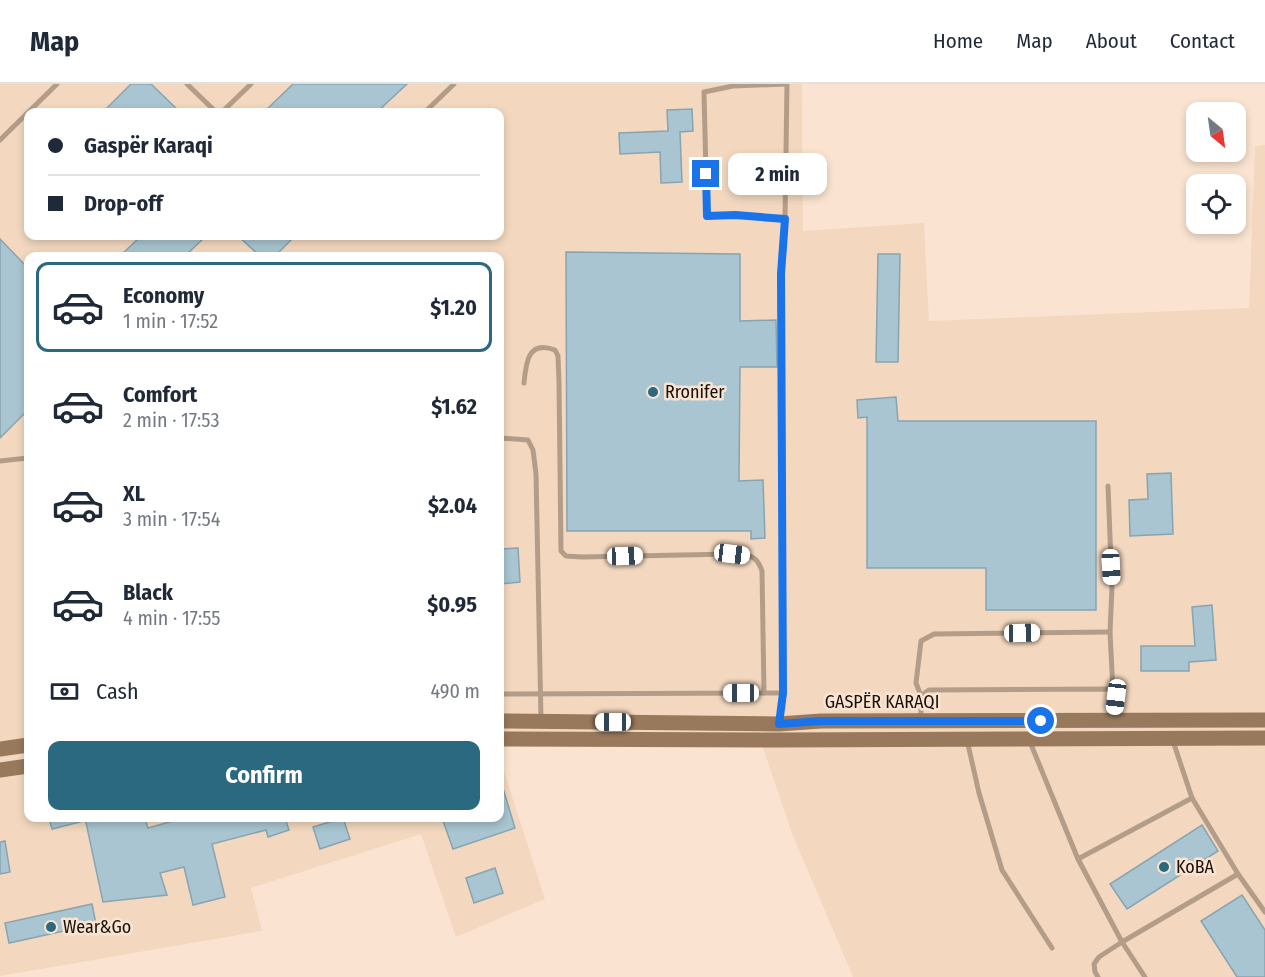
<!DOCTYPE html>
<html lang="en">
<head>
<meta charset="utf-8">
<style>
  body { margin:0; font-family:"Fira Sans Condensed",sans-serif; background:#f6f6f7; color:#1f2937; height:100vh; display:flex; flex-direction:column; font-size:22px; white-space:nowrap }
  * { box-sizing:border-box; margin:0 }
  p { font-size:20px; color:#747a83 }
  .icon { flex:none; width:33px; height:33px; fill:none; stroke:currentColor; stroke-width:2; stroke-linecap:round; stroke-linejoin:round }
  .map { position:relative; flex:1; overflow:hidden }
  .details { position:absolute; left:24px; top:168px; width:480px; height:570px; display:flex; flex-direction:column; background:#fff; border-radius:12px; box-shadow:0 3px 9px #0003 }
  .details>* { flex:none }
  .top-card { position:absolute; left:24px; top:24px; width:480px; height:132px; border-radius:12px; box-shadow:0 3px 9px #0003; display:grid; align-content:center; height:132px; padding:0 24px; background:#fff }
  .needle { width:39px; rotate:151deg }
  .buttons { position:absolute; left:1186px; top:18px; display:grid; gap:12px }
  .buttons a { display:grid; place-items:center; width:60px; height:60px; border-radius:12px; background:#fff; box-shadow:0 3px 9px #0003; font-size:30px }
  .end { position:absolute; width:27px; height:27px; margin:-14px; border:8px solid #1a73e8; background:#fff; box-shadow:0 0 0 3px #fff }
  .from { border-radius:50% }
  .bubble { position:absolute; height:42px; border-radius:12px; background:#fff; box-shadow:0 3px 9px #0003; font-size:20px; font-weight:700; line-height:42px; text-align:center }
  .car { position:absolute; width:18px; height:36px; margin:-18px -9px; border-radius:8px; box-shadow:0 0 4px 2px #0007; background:linear-gradient(#fff 24%,#345 0 40%,#fff 0 76%,#345 0 86%,#fff 0) }
  .top-card b { display:flex; align-items:center; gap:21px; height:57px; font-size:22px }
  .top-card b+b { border-top:2px solid #e0e1e3 }
  .top-card i { width:15px; height:15px; background:#1f2937 }
  ul { padding:10px 0 0; list-style:none }
  li { display:flex; align-items:center; gap:18px; height:90px; margin:0 12px 9px; padding:0 12px; border:3px solid transparent; border-radius:12px }
  li div { flex:1 }
  li b { display:block; font-size:22px }
  li em { font-style:normal; font-weight:700 }
  li.selected { border-color:#2a697f }
  li>.icon { width:54px; height:54px; stroke-width:1.5 }
  .pay { display:flex; align-items:center; gap:15px; height:66px; padding:0 24px; font-size:22px }
  .pay p { margin-inline-start:auto }
  .button { display:flex; gap:12px; margin-top:auto; padding:12px 24px }
  .button a { flex:1; height:69px; border-radius:12px; background:#2a697f; color:#fff; font-size:24px; font-weight:700; line-height:69px; text-align:center }
  header { display:flex; align-items:center; gap:36px; box-sizing:border-box; height:84px; padding:0 30px; background:#fff; border-bottom:2px solid #e0e1e3 }
  header strong { font-size:28px }
  nav { display:flex; gap:33px; margin-inline-start:auto; font-size:21px }
  .map>svg:first-child { display:block }
</style>
</head>
<body>
<header>
<strong>Map</strong>
<nav><a>Home</a><a>Map</a><a>About</a><a>Contact</a></nav>
</header>
<div class="map">
<svg width="1265" height="893" viewBox="0 0 1265 893">
  <rect width="100%" height="100%" fill="#fae4d1"/>
  <!-- built -->
  <path fill="#f3d8bf" fill-rule="evenodd" d="M0,0h802l1,147 121,-8 5,98 320,-13 6,-162 10,-1v832h-412l-60,-141 -31,-91h-262v-489h-472v562h472v-59l45,140 -89,38 -35,-103 -170,54 11,43 -262,45zM28,28h472v124h-472z"/>
  <!-- building -->
  <g fill="#a8c5d1" stroke="#88a4b0" stroke-width="1.5">
    <path d="M131,0h20l29,28h-77z"/>
    <path d="M293,0h114l-30,28h-113z"/>
    <path d="M692,25l1,22 -13,1 2,50 -21,1 -1,-31 -40,2 -1,-21 49,-2 -1,-21z"/>
    <path d="M141,152h65l-21,20h-65z"/>
    <path d="M238,152h57l-20,20h-15z"/>
    <path d="M0,155l28,29v142l-28,28z"/>
    <path d="M566,168l174,2v67l36,-1 1,47h-37l-1,114 24,-1 2,58 -14,1v-8h-184z"/>
    <path d="M878,170h22l-2,108h-22z"/>
    <path d="M896,313l2,24h198v189h-110v-42h-119v-151l-9,1 -1,-18z"/>
    <path d="M1171,389l2,61 -43,2 -1,-36 19,-1 -1,-25z"/>
    <path d="M518,464l2,34 -20,2v-35z"/>
    <path d="M1212,521l4,55 -27,2v9h-48v-25h54l-3,-39z"/>
    <path d="M500,701h2l13,43 -62,21 -11,-31h58z"/>
    <path d="M49,734h35v3l-32,8z"/>
    <path d="M85,734h60l3,10 25,-7v-3h112l4,12 -21,7 -2,-7 -54,14 13,53 -32,8 -9,-38 -24,6 7,22 -64,7z"/>
    <path d="M343,734l7,21 -30,10 -7,-22z"/>
    <path d="M1202,741l16,26 -91,58 -17,-25z"/>
    <path d="M5,757l5,31 -10,2v-32z"/>
    <path d="M495,784l8,25 -29,10 -8,-25z"/>
    <path d="M1242,811l23,35v47h-28l-36,-56z"/>
    <path d="M92,820l4,20 -87,19 -4,-20z"/>
  </g>
  <g fill="none" stroke-linecap="round" stroke-linejoin="round">
    <!-- lane -->
    <g stroke="#b39d89" stroke-width="5">
      <path d="M187,0l29,28"/>
      <path d="M222,28l29,-28"/>
      <path d="M425,28l29,-28"/>
      <path d="M0,56l57,-56"/>
      <path d="M785,135l-50,-4 -28,1 -3,-124 29,-6 53,-2"/>
      <path d="M524,299c2,-21 4,-43 31,-33l3,6 1,26 2,169 5,5 16,1 150,-3c16,2 24,-1 30,17l2,122"/>
      <path d="M500,354l28,2 5,10 3,24 5,245"/>
      <path d="M0,377l28,-3"/>
      <path d="M1108,402l4,101 -2,45 3,59"/>
      <path d="M500,610l283,-1"/>
      <path d="M921,612l-5,-13 5,-42 13,-7 176,-2"/>
      <path d="M921,634v-22l8,-6 178,-1 6,2 3,6 -3,21"/>
      <path d="M779,638l4,-29 -2,-419 4,-55 2,-135"/>
      <path d="M967,656l12,53 23,77 50,78"/>
      <path d="M1173,657l19,57 46,76 27,38"/>
      <path d="M1030,658l48,117 44,83 -23,15 -5,7 1,8 3,5"/>
      <path d="M1078,775l114,-61"/>
      <path d="M1145,893l-23,-35 116,-68"/>
    </g>
    <!-- secondary -->
    <g stroke="#98795b" stroke-width="15">
      <path d="M500,637l279,3 42,-3 444,-1"/>
      <path d="M500,655l279,1 486,-2"/>
      <path d="M0,665l28,-4"/>
      <path d="M0,686l28,-4"/>
    </g>
  </g>
  <g fill="none" stroke-linecap="round" stroke-linejoin="round">
    <!-- route -->
    <path stroke="#1a73e8" stroke-width="8" d="M706,90l1,42 28,-1 50,4 -4,55 2,419 -4,31 42,-3h220"/>
  </g>
  <!-- markers -->
  <g fill="#2a697f" stroke="#fae4d1" stroke-width="2">
    <circle cx="653" cy="308" r="6"/>
    <circle cx="1164" cy="783" r="6"/>
    <circle cx="51" cy="843" r="6"/>
  </g>
  <g text-anchor="middle" stroke-width="5" stroke-linejoin="round" paint-order="stroke">
    <!-- poi labels -->
    <g font-size="18" fill="#18110b" stroke="#fae4d1" text-anchor="start">
      <text x="665" y="314">Rronifer</text>
      <text x="1176" y="789">KoBA</text>
      <text x="63" y="849">Wear&amp;Go</text>
    </g>
    <!-- street labels -->
    <g font-size="18" fill="#18110b" stroke="#fae4d1">
      <text x="882" y="624">GASPËR KARAQI</text>
    </g>
  </g>
</svg>
<div class="buttons">
<a><svg class="needle" viewBox="-14 -14 28 28"><path d="M0-13l5 13h-10z" fill="#e53935"/><path d="M0 13l5-13h-10z" fill="#747a83"/></svg></a>
<a><svg class="icon" aria-label="locate" viewBox="0 0 24 24"><circle cx="12" cy="12" r="6"/><path d="M12 2v4M12 18v4M2 12h4M18 12h4"/></svg></a>
</div>
<i class="end from" style="left:1041px;top:637px"></i>
<i class="end" style="left:706px;top:90px"></i>
<div class="bubble" style="left:728px;top:69px;width:99px">2 min</div>
<i class="car" style="left:732px;top:470px;rotate:97deg"></i>
<i class="car" style="left:625px;top:472px;rotate:88deg"></i>
<i class="car" style="left:1111px;top:483px;rotate:177deg"></i>
<i class="car" style="left:1022px;top:549px;rotate:89deg"></i>
<i class="car" style="left:741px;top:609px;rotate:270deg"></i>
<i class="car" style="left:1116px;top:613px;rotate:187deg"></i>
<i class="car" style="left:613px;top:638px;rotate:270deg"></i>
<div class="top-card">
<b><i class="from"></i>Gaspër Karaqi</b>
<b><i></i>Drop-off</b>
</div>
<section class="details">
<ul>
<li class="selected"><svg class="icon" aria-label="car" viewBox="0 0 24 24"><path d="M5 17H2v-5l4-1 3-4h7l3 4 3 1v5h-3M9 17h6M6 11h13"/><circle cx="7" cy="17" r="2"/><circle cx="17" cy="17" r="2"/></svg><div><b>Economy</b><p>1 min · 17:52</p></div><em>$1.20</em></li>
<li><svg class="icon" aria-label="car" viewBox="0 0 24 24"><path d="M5 17H2v-5l4-1 3-4h7l3 4 3 1v5h-3M9 17h6M6 11h13"/><circle cx="7" cy="17" r="2"/><circle cx="17" cy="17" r="2"/></svg><div><b>Comfort</b><p>2 min · 17:53</p></div><em>$1.62</em></li>
<li><svg class="icon" aria-label="car" viewBox="0 0 24 24"><path d="M5 17H2v-5l4-1 3-4h7l3 4 3 1v5h-3M9 17h6M6 11h13"/><circle cx="7" cy="17" r="2"/><circle cx="17" cy="17" r="2"/></svg><div><b>XL</b><p>3 min · 17:54</p></div><em>$2.04</em></li>
<li><svg class="icon" aria-label="car" viewBox="0 0 24 24"><path d="M5 17H2v-5l4-1 3-4h7l3 4 3 1v5h-3M9 17h6M6 11h13"/><circle cx="7" cy="17" r="2"/><circle cx="17" cy="17" r="2"/></svg><div><b>Black</b><p>4 min · 17:55</p></div><em>$0.95</em></li>
</ul>
<div class="pay"><svg class="icon" aria-label="cash" viewBox="0 0 24 24"><path d="M3 7h18v10H3z"/><circle cx="12" cy="12" r="2"/></svg>Cash<p>490 m</p></div>
<div class="button"><a>Confirm</a></div>
</section>
</div>
</body>
</html>
